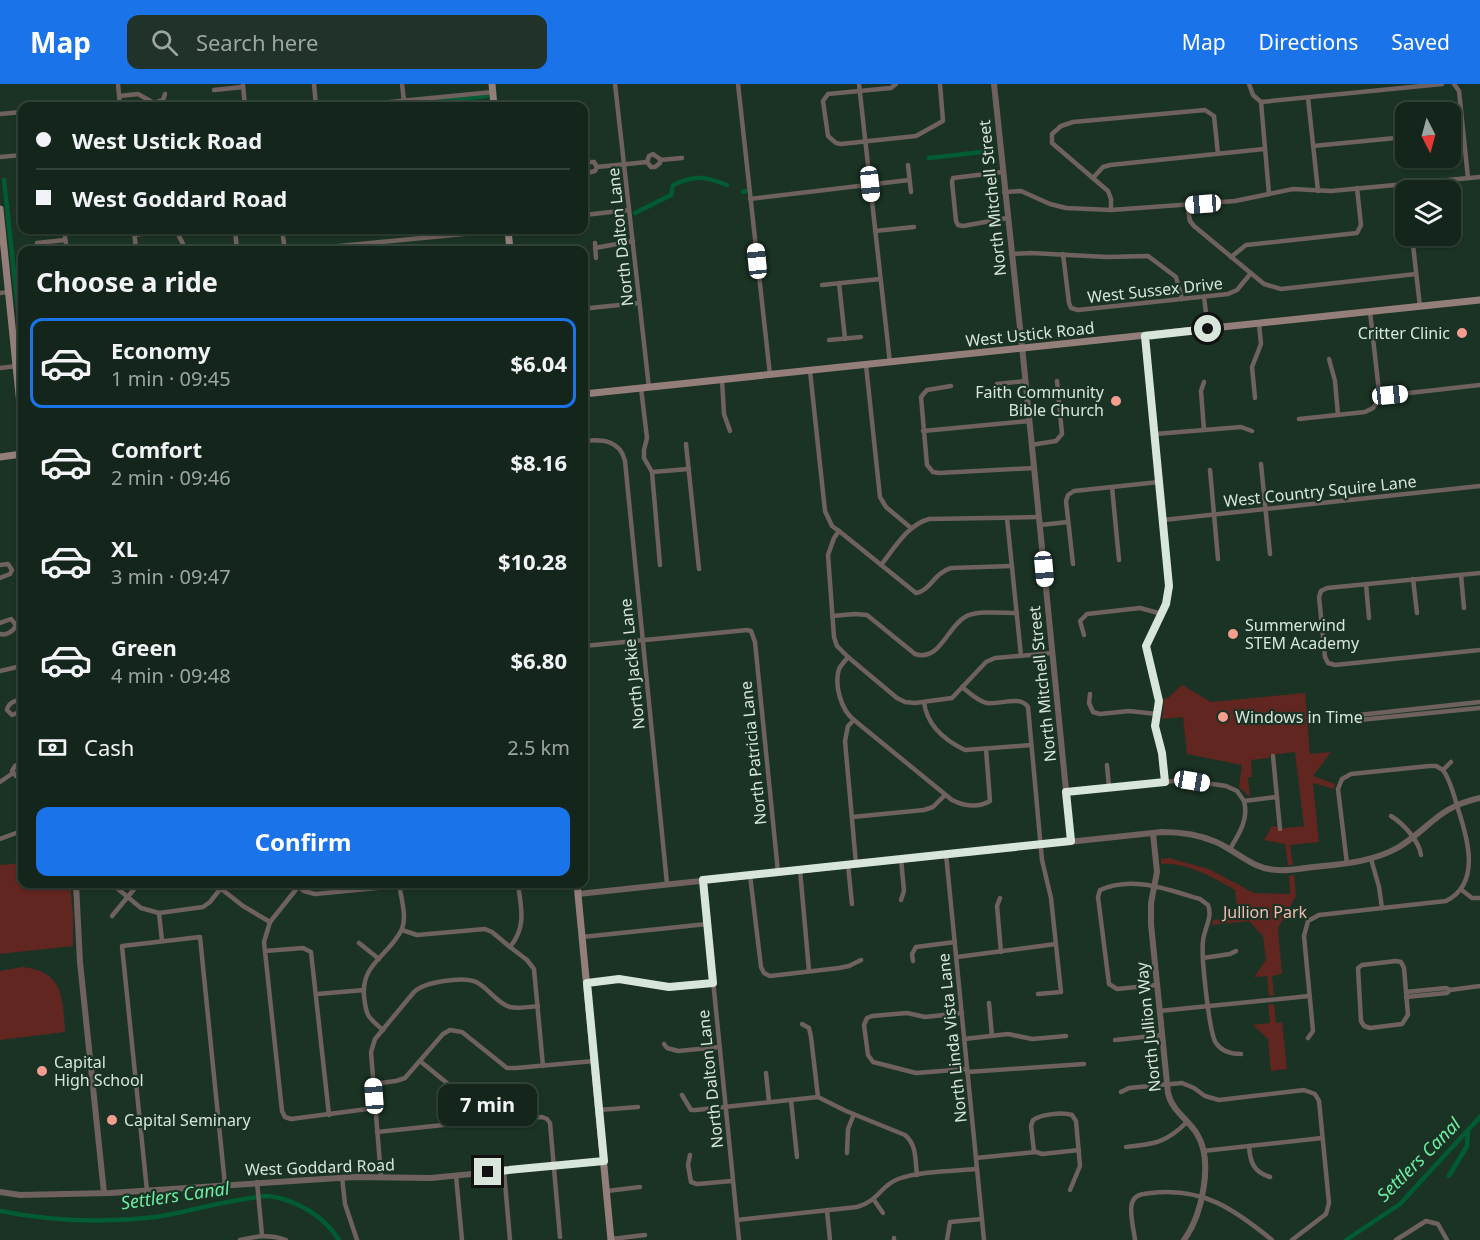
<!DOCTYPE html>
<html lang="en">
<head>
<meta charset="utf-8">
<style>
  body { margin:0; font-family:"Noto Sans",sans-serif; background:#213228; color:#f1f3f6; height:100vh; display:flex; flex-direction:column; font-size:22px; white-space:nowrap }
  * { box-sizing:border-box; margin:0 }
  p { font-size:20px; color:#9da5a3 }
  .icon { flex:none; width:33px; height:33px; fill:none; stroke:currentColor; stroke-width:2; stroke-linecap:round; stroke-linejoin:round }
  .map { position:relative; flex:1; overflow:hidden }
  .drawer { position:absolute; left:18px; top:162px; width:570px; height:642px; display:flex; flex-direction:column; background:#14261b; border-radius:12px; box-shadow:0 2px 4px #0004,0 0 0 2px #33433a }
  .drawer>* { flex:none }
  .banner { position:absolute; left:18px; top:18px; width:570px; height:132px; border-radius:12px; box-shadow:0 2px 4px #0004,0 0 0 2px #33433a; display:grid; align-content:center; height:132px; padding:0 18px; background:#14261b }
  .needle { width:39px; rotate:174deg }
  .tools { position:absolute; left:1395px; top:18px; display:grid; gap:12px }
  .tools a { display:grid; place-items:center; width:66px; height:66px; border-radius:12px; background:#14261b; box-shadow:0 2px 4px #0004,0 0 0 2px #33433a; font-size:30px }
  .end { position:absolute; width:27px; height:27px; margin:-14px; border:8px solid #d7e5db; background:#111; box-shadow:0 0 0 3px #111 }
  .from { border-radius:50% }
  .bubble { position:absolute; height:42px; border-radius:12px; background:#14261b; box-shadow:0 2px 4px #0004,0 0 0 2px #33433a; font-size:20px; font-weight:700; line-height:42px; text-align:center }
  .car { position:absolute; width:18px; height:36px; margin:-18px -9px; border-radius:8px; box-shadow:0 0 4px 2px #0007; background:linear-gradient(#fff 24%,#345 0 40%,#fff 0 76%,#345 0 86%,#fff 0) }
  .banner b { display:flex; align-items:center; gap:21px; height:57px; font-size:22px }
  .banner b+b { border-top:2px solid #33433a }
  .banner i { width:15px; height:15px; background:#f1f3f6 }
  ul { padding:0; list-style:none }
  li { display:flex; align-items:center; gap:18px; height:90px; margin:0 12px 9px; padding:0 6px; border:3px solid transparent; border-radius:12px }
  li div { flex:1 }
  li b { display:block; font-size:22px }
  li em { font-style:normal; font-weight:700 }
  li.current { border-color:#1a73e8 }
  li>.icon { width:54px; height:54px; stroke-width:1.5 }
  h2 { padding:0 18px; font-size:27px; line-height:72px }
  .pay { display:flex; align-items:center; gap:15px; height:66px; padding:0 18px; font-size:22px }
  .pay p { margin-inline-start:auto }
  .button { display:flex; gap:12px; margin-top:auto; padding:12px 18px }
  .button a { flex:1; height:69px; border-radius:12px; background:#1a73e8; color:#fff; font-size:24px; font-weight:700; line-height:69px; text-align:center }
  header { display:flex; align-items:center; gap:36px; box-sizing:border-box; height:84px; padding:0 30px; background:#1a73e8; color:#fff }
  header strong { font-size:28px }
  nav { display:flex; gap:33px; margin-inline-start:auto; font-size:21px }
  .search { width:420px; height:54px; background:#213228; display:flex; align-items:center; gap:15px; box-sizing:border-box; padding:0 21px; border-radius:12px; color:#9da5a3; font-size:22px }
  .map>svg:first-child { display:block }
</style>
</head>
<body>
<header>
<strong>Map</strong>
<div class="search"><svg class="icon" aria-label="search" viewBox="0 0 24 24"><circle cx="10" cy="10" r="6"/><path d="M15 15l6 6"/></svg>Search here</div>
<nav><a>Map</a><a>Directions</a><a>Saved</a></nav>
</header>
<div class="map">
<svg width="1480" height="1156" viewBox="0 0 1480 1156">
  <rect width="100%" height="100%" fill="#1b3324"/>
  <!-- green -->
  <g fill="#60261f">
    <path d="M1182,601l29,17 94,-9 5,61 21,-2 -18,24 22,8 -1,5 -21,-6 6,59 -29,3 3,20h-5l-3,-21 -21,-4 8,-14 5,1 1,2 26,-3 -9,-74 -25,3 -1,3 -18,2 1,17h-4l2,20 -11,-10 3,-22 -55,-11 -4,-37 -21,2 2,-20 4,-1z"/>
    <path d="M1169,774l40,11 45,24 36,1 -1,-18 5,-1 2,21 -18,32 4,46 -10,2 2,19 -5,1 -2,-20 -13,1 12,-17 -3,-24 -14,-15 -37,4 1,-5 25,-3 -3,-27c-21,-12 -49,-28 -74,-26v-5z"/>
    <path d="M22,779v21h48l3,30v32l-73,8v-89z"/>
    <path d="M22,883c41,4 41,30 43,65l-65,8v-69z"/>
    <path d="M1274,920l2,19 6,-1 5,47 -16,2 -3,-32 -15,-14 17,-2 -2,-18z"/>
  </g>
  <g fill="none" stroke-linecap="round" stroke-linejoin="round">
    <!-- canal -->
    <g stroke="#015c33" stroke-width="4.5">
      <path d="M435,18l52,-6"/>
      <path d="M929,74l62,-7"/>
      <path d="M4,96l18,166"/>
      <path d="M743,108l3,-1"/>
      <path d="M635,129l36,-18 2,-10c23,-10 31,-9 54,0"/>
      <path d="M1449,1092l18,-30 1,-16"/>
      <path d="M0,1127c50,10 106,12 156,6 38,-6 75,-19 113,-21 28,4 55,20 70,44"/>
      <path d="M1346,1156l54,-36 80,-87"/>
    </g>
    <!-- minor -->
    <g stroke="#6f615e" stroke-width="4.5">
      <path d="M118,0l2,22"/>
      <path d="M314,0l2,22"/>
      <path d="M402,0l2,17"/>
      <path d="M615,0l34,304"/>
      <path d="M738,0l32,291"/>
      <path d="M859,0l31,279"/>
      <path d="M896,0l-5,4 -63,6 -5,7 5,35 8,7 5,1 75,-8 27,-15 -3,-37"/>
      <path d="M1249,0l4,11 8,7 8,92"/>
      <path d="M1454,0l5,7 9,87"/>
      <path d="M243,1l2,21"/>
      <path d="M214,6l29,-3"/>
      <path d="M119,12l19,-2 16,9 9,-3 2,-6"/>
      <path d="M1308,14l10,93"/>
      <path d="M1261,18l181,-18"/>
      <path d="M349,22l144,-14"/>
      <path d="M0,30l22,-2"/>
      <path d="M1450,48l13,-1"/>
      <path d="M1313,62l93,-9"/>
      <path d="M0,73l22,-2"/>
      <path d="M660,76l22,-2"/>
      <path d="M908,81l3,27"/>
      <path d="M597,83l-2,4 -8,2 -3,-5 2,-6h8l3,5 50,-5 2,-6 4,-2 7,5v4l-5,4h-4l-4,-5"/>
      <path d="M1002,88l-49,6 -1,4 4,39 2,4 5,1 44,-8"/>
      <path d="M1093,94l10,-11 7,-2 154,-16"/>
      <path d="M1004,108l17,-1 29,13 16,4 45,2 124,-9 58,-12 38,2 149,-14"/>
      <path d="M750,115l159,-19"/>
      <path d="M1187,121l3,16 4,5 70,58 17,5 135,-15"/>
      <path d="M1111,126v-11l-3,-8 -56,-48v-9l9,-8 12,-4 132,-12 9,6 4,38"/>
      <path d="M584,131l45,-5"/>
      <path d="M64,146l3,20"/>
      <path d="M134,146l2,20"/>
      <path d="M176,146l10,20"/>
      <path d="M235,146l2,20"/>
      <path d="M282,146l3,20"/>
      <path d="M875,147l39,-4"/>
      <path d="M134,151l35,-5"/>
      <path d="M1412,152l8,71"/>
      <path d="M37,159l28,-3"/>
      <path d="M595,159l1,15"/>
      <path d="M595,164l38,-7"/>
      <path d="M320,166l9,-3 176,-17"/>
      <path d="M1011,170l20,-1 76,4 41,-1 28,21 6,22"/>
      <path d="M1063,170l6,49 2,5 7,2 150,-16 9,-4 14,-17"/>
      <path d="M1231,173l15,-12 111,-12 4,-8 -4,-37"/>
      <path d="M839,199l6,56"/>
      <path d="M822,201l58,-6"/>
      <path d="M0,209l9,-1"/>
      <path d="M1204,213l4,32"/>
      <path d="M590,224l49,-5"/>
      <path d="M1370,228l10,88"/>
      <path d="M1145,252l24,250 -3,20 -20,40 13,55 -4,26 7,26 3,28"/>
      <path d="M829,256l32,-3"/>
      <path d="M1329,275l6,22 3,34"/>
      <path d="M866,281l14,132 6,10 25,21"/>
      <path d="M0,284l17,-2"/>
      <path d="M810,287l15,140 7,15 7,5 -5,7 -6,17 6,82 3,9 11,11c-3,4 -7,8 -9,12 -5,16 2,41 15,51l-6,6 -3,15 11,123"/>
      <path d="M722,296l2,34 6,17"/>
      <path d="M1204,298l-3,9 3,39"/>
      <path d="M997,300l28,-3"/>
      <path d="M951,302l-24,4 -6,7 6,68 6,7 6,1 95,-5"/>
      <path d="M641,304l6,50 -3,12v8l8,14 8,93"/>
      <path d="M1255,314l-3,-31 9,-23 -2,-20"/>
      <path d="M1299,335l66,-7 8,-4 5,-7 13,-6 89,-10"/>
      <path d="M923,347l106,-10"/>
      <path d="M1155,350l86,-7 11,4"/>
      <path d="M584,357c18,-2 36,-1 41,20l42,423"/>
      <path d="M686,360l13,125"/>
      <path d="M1031,361l25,-4 6,-7 -5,-53"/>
      <path d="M1261,380l9,90"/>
      <path d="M1210,386l8,89"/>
      <path d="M652,388l37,-3"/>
      <path d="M1112,403l7,73"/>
      <path d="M1007,434l14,138"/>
      <path d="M1163,436l317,-34"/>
      <path d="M1040,441l28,-3"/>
      <path d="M839,447l77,62c14,-2 18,-20 35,-25l61,-2"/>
      <path d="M1073,480l-7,-63 2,-6 6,-4 85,-9"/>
      <path d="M0,481l8,-1 4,6 -2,4 -10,4"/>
      <path d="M881,481c13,-16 26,-40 48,-46l110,-2"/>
      <path d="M1480,489l-153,15 -6,3 -2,6 6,60 3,6 7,2 145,-15"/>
      <path d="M1461,491l3,33"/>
      <path d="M1413,495l4,34"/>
      <path d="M1366,500l3,34"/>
      <path d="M832,532l23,-2 12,1 48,39c25,8 32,-27 50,-37 11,-7 38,-4 52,-4"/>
      <path d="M0,539l11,-4 5,6c-2,6 -10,11 -16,9"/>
      <path d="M1084,551l-4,-14 7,-7 53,-6 22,6"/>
      <path d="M584,562l163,-16 4,1 4,11 23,230"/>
      <path d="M848,573l49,41 8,4 10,1 37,-5 34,-36 9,-4 57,-5"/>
      <path d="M0,587l21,-5"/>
      <path d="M962,603c8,6 15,14 25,16 13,2 33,-8 41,4l14,153 9,38 10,94 -23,2"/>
      <path d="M1090,610l-1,9 4,9 7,2 29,-3 28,3"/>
      <path d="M22,617c-6,-2 -14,2 -15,9l5,5 10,-4"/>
      <path d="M924,618c3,24 20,38 41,48l66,-5"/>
      <path d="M1339,635l10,-3 131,-14"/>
      <path d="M854,636l98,80c12,6 26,8 38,1l-4,-52"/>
      <path d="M1342,636l7,1 131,-13"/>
      <path d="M1273,672l7,73"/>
      <path d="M22,678l-7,4 -3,5 4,5h6"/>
      <path d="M1107,681l2,22"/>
      <path d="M1443,686l8,-8"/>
      <path d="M0,698l13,-9"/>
      <path d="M1066,708l108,-11h18l34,5 11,5 7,10 33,-4"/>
      <path d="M1391,732c13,8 28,25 30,39"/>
      <path d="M852,733l72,-7 9,-3 12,-12"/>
      <path d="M22,741l-4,5 4,7"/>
      <path d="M0,755l19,-7"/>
      <path d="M1230,765c9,-15 19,-30 14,-48"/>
      <path d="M946,770l38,386"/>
      <path d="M901,775l3,32 -3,9"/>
      <path d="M1371,775l8,28 3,21"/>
      <path d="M848,781l4,39"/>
      <path d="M800,786l9,101"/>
      <path d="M750,791l11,92 3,6 6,3 69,-8 10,-2 12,-6"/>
      <path d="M703,796l36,360"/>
      <path d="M112,800l29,24 18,5 44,-6 7,-5 11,-14"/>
      <path d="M215,800l28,22 27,16"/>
      <path d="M295,800l9,7 11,3 103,-10"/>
      <path d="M518,800c3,24 9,42 -8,63l17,13 7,9 9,97"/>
      <path d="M298,803l-28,35 -6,20 18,169 3,6 6,2 84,-11"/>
      <path d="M1463,807l9,7h8"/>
      <path d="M1000,814l-3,8 4,46"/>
      <path d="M159,829l3,28"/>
      <path d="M112,832l23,-28"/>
      <path d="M402,846l15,5 68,-6 7,3 18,15"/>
      <path d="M582,853l125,-13"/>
      <path d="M359,859l20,16"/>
      <path d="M265,867l38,-3 8,4 18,163"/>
      <path d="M957,873l99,-13"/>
      <path d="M1203,874l27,-4 6,-3"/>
      <path d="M913,877l-1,-7 4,-7 39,-5"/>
      <path d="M1396,877l5,1 3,6 4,47 -6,9 -32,4 -6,-2 -3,-5 -3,-53 4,-3z"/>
      <path d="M587,899l32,-4 50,8 44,-4"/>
      <path d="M1157,901l-40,4 -8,-5 -11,-87 2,-7c32,-15 69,0 100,9l8,6c5,12 -4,24 -5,36 -2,14 6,92 13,102 6,9 15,11 25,11"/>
      <path d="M1450,906l30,-4"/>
      <path d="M1406,908l40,-4 4,2 -3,3 -41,4"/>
      <path d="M317,910l47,-4"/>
      <path d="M989,919l3,33"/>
      <path d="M1159,927l150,-15"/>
      <path d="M962,929l-37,4 -18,-4 -35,3 -5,2 -3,7 4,30 5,7 43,11 51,-4"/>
      <path d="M802,940l7,4 2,9 7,60"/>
      <path d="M383,946c-16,-13 -17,-15 -19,-34 -3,-33 26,-41 38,-67 5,-12 -1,-32 -3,-45"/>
      <path d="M1308,954l5,-7 -9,-95 4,-15 11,-6 127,-14c34,-17 23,-59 12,-92 -4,-13 -7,-28 -15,-39l-7,-4h-7l-78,8 -9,5 -4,10 9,75"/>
      <path d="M964,955l44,-5 24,5 34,-3"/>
      <path d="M1115,956l47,-5"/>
      <path d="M664,960l3,4 11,3 41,-4"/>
      <path d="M420,977l66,54 8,5 9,1 39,-4 5,2 3,4 10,114"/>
      <path d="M967,988l117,-8"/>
      <path d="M766,989l3,29"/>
      <path d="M373,1000l23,-3 9,-3 38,-44 7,-4 12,2 45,36h9l78,-7"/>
      <path d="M1121,1008l8,-4 53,-5 12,5 11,8 14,4 85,-10 11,4 4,7 10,102 -3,11 -34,26"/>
      <path d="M682,1011l9,15h5l122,-13 28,14 59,24c12,10 10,25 12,40"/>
      <path d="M791,1016l6,57"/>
      <path d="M599,1026l39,-3"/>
      <path d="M377,1048l66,-7 9,-2 7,-6 11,-14"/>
      <path d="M1249,1062c1,17 5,26 21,31"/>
      <path d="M1126,1063c28,-3 40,-4 61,-25"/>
      <path d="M1203,1067l119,-13"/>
      <path d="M1034,1068l-3,-26 2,-6c9,-6 29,-8 39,-5l4,6 4,45 -10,24"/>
      <path d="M847,1069l1,-24 6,-15"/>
      <path d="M690,1071l-2,10 3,17 6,2 35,-3"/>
      <path d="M976,1074l60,-6 6,2 37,-4"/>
      <path d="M504,1087l6,69"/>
      <path d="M456,1092l6,64"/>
      <path d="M342,1093l3,27 12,36"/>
      <path d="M381,1093l-10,-125 4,-13 39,-47c10,-10 49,-16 62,-10 13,6 20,21 34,25 9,2 19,0 28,-1"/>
      <path d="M257,1098l5,53"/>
      <path d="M147,1107l-25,-245 78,-9 25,248"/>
      <path d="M607,1107l33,-4"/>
      <path d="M874,1116l9,13"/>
      <path d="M827,1127l3,29"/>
      <path d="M737,1136l120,-13c22,-6 24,-22 41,-28 22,-8 55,-8 79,-10"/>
      <path d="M894,1154v2"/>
      <path d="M611,1155l34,-4"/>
      <path d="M240,1156c17,-4 30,-6 46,0"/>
      <path d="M947,1156l3,-18 32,-3"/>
      <path d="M1135,1156c-1,-10 -6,-27 -3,-37 3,-9 11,-9 19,-10 52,-6 83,16 121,47"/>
      <path d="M1396,1156l30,-19 12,3 9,16"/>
    </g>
    <!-- tertiary -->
    <g stroke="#6f615e" stroke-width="6">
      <path d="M994,0l29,272 48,485"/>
      <path d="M1153,749l4,39 -6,31v21l17,169c4,18 20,26 29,41 17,27 5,81 -13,106"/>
      <path d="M76,800l4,78 24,231"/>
      <path d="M578,810l584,-62c19,0 36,2 54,10 21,9 37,28 62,28 12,1 24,-2 36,-3 29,-3 59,-5 85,-20 32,-20 39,-40 81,-49"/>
      <path d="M0,1108l20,3 90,-2 245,-16 76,1 173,-17"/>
    </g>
    <!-- secondary -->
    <g stroke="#937e7a" stroke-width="7">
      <path d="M492,0l2,22"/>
      <path d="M0,125l22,215"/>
      <path d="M508,146l2,20"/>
      <path d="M584,310l896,-94"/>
      <path d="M0,373l22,-3"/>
      <path d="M577,800l34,356"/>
    </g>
  </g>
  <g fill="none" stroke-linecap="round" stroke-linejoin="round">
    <!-- route -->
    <path stroke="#d7e5db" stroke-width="8" d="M488,1088l116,-11 -17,-178 32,-4 50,8 44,-4 -10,-103 368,-39 -5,-49 99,-10 -3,-29 -7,-27 4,-25 -13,-55 20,-42 3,-18 -24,-250 63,-7"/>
  </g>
  <!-- markers -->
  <g fill="#f59d8f" stroke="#1b3324" stroke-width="2">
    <circle cx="1462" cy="249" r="6"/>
    <circle cx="1116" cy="317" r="6"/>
    <circle cx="1233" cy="550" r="6"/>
    <circle cx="1223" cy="633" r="6"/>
    <circle cx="42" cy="987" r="6"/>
    <circle cx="112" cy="1036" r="6"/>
  </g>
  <g text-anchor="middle" stroke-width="4.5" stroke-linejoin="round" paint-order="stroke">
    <!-- street labels -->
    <g font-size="16" fill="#d7e5db" stroke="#1b3324">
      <text transform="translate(992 114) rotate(-96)" y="6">North Mitchell Street</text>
      <text transform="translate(620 153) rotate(-96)" y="6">North Dalton Lane</text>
      <text transform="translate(1155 206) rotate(-6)" y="6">West Sussex Drive</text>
      <text transform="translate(1030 250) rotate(-6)" y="6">West Ustick Road</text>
      <text transform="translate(1320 407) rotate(-6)" y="6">West Country Squire Lane</text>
      <text transform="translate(632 580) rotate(-96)" y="6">North Jackie Lane</text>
      <text transform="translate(1042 600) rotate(-96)" y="6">North Mitchell Street</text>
      <text transform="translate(753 669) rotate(-96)" y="6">North Patricia Lane</text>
      <text transform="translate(1148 943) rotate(-96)" y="6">North Jullion Way</text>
      <text transform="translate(952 954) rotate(-96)" y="6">North Linda Vista Lane</text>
      <text transform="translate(710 995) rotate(-96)" y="6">North Dalton Lane</text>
      <text transform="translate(320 1083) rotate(-2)" y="6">West Goddard Road</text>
    </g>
    <!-- poi labels -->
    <g font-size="16" fill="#d7e5db" stroke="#1b3324" text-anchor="start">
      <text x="1450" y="255" text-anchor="end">Critter Clinic</text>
      <text x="1104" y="314" text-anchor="end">Faith Community<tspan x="1104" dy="18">Bible Church</tspan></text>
      <text x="1245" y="547">Summerwind<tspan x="1245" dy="18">STEM Academy</tspan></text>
      <text x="1235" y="639">Windows in Time</text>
      <text x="54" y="984">Capital<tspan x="54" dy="18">High School</tspan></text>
      <text x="124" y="1042">Capital Seminary</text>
    </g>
    <!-- park labels -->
    <g font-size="16" fill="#f2bcb4" stroke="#1b3324">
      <text x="1265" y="834">Jullion Park</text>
    </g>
    <!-- water labels -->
    <g font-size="18" font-style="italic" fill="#6beda2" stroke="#1b3324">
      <text transform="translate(1419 1076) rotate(-45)" y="6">Settlers Canal</text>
      <text transform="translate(175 1112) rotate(-8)" y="6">Settlers Canal</text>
    </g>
  </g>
</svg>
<div class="tools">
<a><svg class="needle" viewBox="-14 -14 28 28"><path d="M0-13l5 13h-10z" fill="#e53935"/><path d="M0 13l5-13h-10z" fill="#9da5a3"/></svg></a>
<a><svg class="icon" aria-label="layers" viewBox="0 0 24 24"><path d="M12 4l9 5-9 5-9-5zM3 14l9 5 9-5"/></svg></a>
</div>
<i class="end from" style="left:1208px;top:245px"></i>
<i class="end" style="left:488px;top:1088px"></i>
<div class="bubble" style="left:438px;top:1000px;width:99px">7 min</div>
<i class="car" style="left:870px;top:100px;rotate:174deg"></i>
<i class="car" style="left:1203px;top:120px;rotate:266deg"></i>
<i class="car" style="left:757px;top:177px;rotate:354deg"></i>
<i class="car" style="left:1390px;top:311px;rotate:84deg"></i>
<i class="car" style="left:1044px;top:485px;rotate:175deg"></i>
<i class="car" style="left:1192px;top:697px;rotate:99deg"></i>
<i class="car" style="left:374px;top:1012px;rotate:356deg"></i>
<div class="banner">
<b><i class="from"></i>West Ustick Road</b>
<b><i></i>West Goddard Road</b>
</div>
<section class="drawer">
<h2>Choose a ride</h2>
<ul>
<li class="current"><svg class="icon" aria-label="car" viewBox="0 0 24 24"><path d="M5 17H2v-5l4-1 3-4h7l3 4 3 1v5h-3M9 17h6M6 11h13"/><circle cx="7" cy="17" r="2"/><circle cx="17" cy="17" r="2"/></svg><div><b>Economy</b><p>1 min · 09:45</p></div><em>$6.04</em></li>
<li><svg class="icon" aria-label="car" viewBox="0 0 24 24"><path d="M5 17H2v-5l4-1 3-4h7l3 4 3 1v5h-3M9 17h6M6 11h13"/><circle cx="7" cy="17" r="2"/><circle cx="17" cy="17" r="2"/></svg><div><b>Comfort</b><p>2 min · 09:46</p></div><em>$8.16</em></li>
<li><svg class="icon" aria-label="car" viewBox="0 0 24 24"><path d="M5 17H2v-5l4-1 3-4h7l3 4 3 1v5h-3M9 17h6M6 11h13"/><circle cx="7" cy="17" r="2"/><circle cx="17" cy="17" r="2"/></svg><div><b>XL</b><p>3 min · 09:47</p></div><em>$10.28</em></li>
<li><svg class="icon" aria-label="car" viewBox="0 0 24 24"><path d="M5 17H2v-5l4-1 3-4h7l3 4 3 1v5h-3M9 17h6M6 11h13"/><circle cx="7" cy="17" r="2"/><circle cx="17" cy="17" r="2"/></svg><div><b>Green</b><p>4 min · 09:48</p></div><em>$6.80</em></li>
</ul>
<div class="pay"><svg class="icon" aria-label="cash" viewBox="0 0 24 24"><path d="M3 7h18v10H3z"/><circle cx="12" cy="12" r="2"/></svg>Cash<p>2.5 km</p></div>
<div class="button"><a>Confirm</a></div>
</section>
</div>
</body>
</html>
